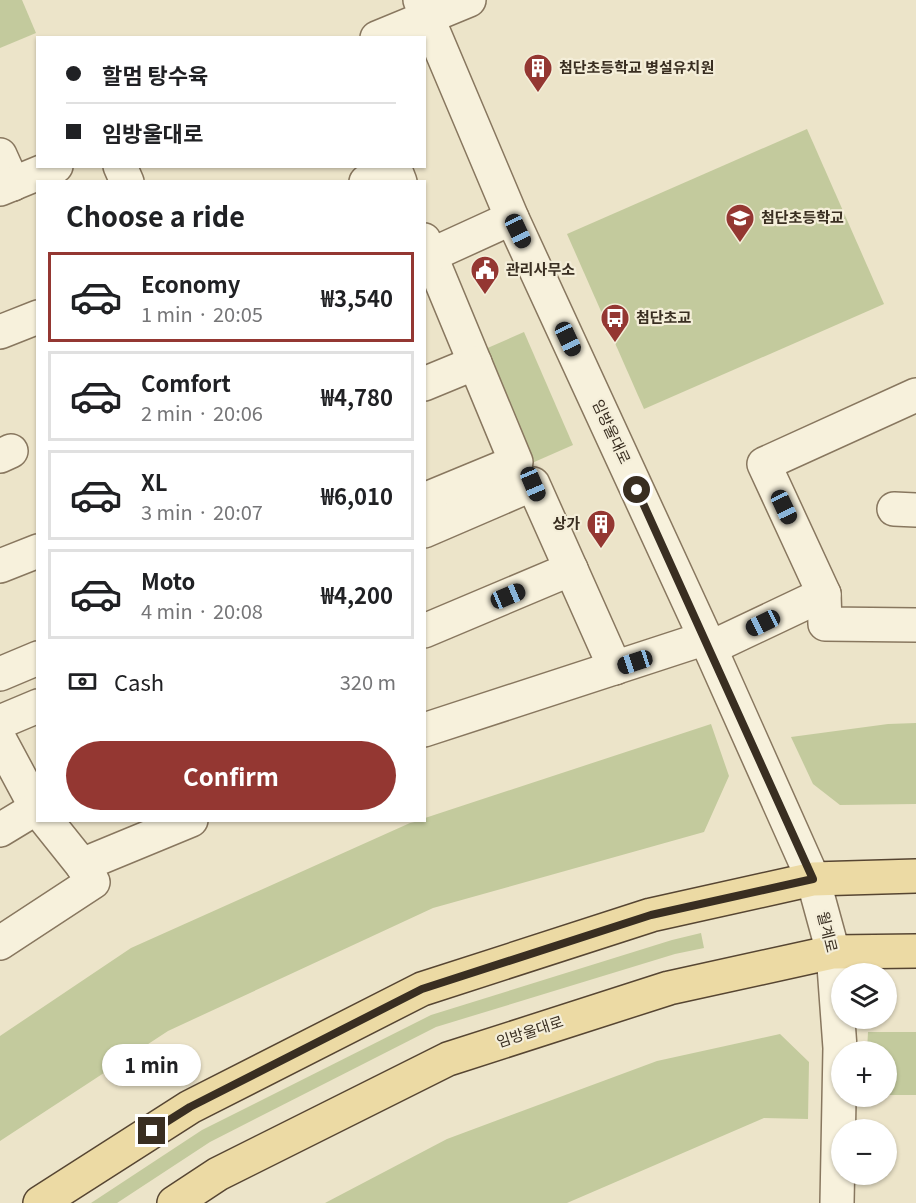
<!DOCTYPE html>
<html lang="en">
<head>
<meta charset="utf-8">
<style>
  body { margin:0; font-family:Georgia,"Noto Sans KR",serif; background:#f2f2f2; color:#202124; height:100vh; display:flex; flex-direction:column; font-size:22px; white-space:nowrap }
  * { box-sizing:border-box; margin:0 }
  p { font-size:20px; color:#757577 }
  .icon { flex:none; width:33px; height:33px; fill:none; stroke:currentColor; stroke-width:2; stroke-linecap:round; stroke-linejoin:round }
  .map { position:relative; flex:1; overflow:hidden }
  .panel { position:absolute; left:36px; top:180px; width:390px; height:642px; display:flex; flex-direction:column; background:#fff; border-radius:0px; box-shadow:0 2px 4px #0004 }
  .panel>* { flex:none }
  .guide { position:absolute; left:36px; top:36px; width:390px; height:132px; border-radius:0px; box-shadow:0 2px 4px #0004; display:grid; align-content:center; height:132px; padding:0 30px; background:#fff }
  .tools { position:absolute; left:831px; top:963px; display:grid; gap:12px }
  .tools a { display:grid; place-items:center; width:66px; height:66px; border-radius:50%; background:#fff; box-shadow:0 2px 4px #0004; font-size:30px }
  .end { position:absolute; width:27px; height:27px; margin:-14px; border:8px solid #392e21; background:#fff; box-shadow:0 0 0 3px #fff }
  .from { border-radius:50% }
  .bubble { position:absolute; height:42px; border-radius:21px; background:#fff; box-shadow:0 2px 4px #0004; font-size:20px; font-weight:700; line-height:42px; text-align:center }
  .car { position:absolute; width:18px; height:36px; margin:-18px -9px; border-radius:8px; box-shadow:0 0 4px 2px #0007; background:linear-gradient(#222 24%,#8ab4d8 0 40%,#222 0 76%,#8ab4d8 0 86%,#222 0) }
  .guide b { display:flex; align-items:center; gap:21px; height:57px; font-size:22px }
  .guide b+b { border-top:2px solid #e0e0e0 }
  .guide i { width:15px; height:15px; background:#202124 }
  ul { padding:0; list-style:none }
  li { display:flex; align-items:center; gap:18px; height:90px; margin:0 12px 9px; padding:0 18px; border:3px solid #e0e0e0; border-radius:0px }
  li div { flex:1 }
  li b { display:block; font-size:22px }
  li em { font-style:normal; font-weight:700 }
  li.on { border-color:#943732 }
  li>.icon { width:54px; height:54px; stroke-width:1.5 }
  h2 { padding:0 30px; font-size:27px; line-height:72px }
  .pay { display:flex; align-items:center; gap:15px; height:66px; padding:0 30px; font-size:22px }
  .pay p { margin-inline-start:auto }
  .cta { display:flex; gap:12px; margin-top:auto; padding:12px 30px }
  .cta a { flex:1; height:69px; border-radius:36px; background:#943732; color:#fff; font-size:24px; font-weight:700; line-height:69px; text-align:center }
  .map>svg:first-child { display:block }
</style>
</head>
<body>
<div class="map">
<svg width="916" height="1203" viewBox="0 0 916 1203">
  <rect width="100%" height="100%" fill="#ece4c9"/>
  <!-- green -->
  <g fill="#c3ca9d">
    <path d="M0,0h22l14,33 -36,15z"/>
    <path d="M807,129l77,175 -240,105 -77,-175z"/>
    <path d="M524,332l49,113 -41,18 -49,-113z"/>
    <path d="M916,723v81l-76,1 -27,-21 -22,-47 97,-13z"/>
    <path d="M711,724l18,52 -25,56 -271,76 -265,123 -168,110v-105l131,-88 279,-125 14,-3 1,-2z"/>
    <path d="M701,933l3,15 -29,6 -239,73 -226,115 -93,61h-26l111,-73 229,-115 241,-75z"/>
    <path d="M868,1032h48v63h-29l-1,-43 -19,-1z"/>
    <path d="M780,1034l29,28 -1,57 -44,-1 -197,85h-242l122,-64 210,-78z"/>
  </g>
  <g fill="none" stroke-linecap="round" stroke-linejoin="round">
    <!-- minor casing -->
    <g stroke="#88775f" stroke-width="36">
      <g id="minor">
        <path d="M420,0l92,218 198,430 103,231 20,73 7,96 -3,155"/>
        <path d="M377,38l92,-38"/>
        <path d="M0,155l13,29"/>
        <path d="M120,166l7,16"/>
        <path d="M366,182l29,-13 5,13"/>
        <path d="M0,189l56,-23"/>
        <path d="M424,240l92,222 -92,38"/>
        <path d="M431,255l81,-37"/>
        <path d="M0,332l38,-15"/>
        <path d="M424,384l51,-21"/>
        <path d="M0,456l11,-5"/>
        <path d="M894,509l22,1"/>
        <path d="M424,531l109,-47 82,184"/>
        <path d="M0,566l38,-15"/>
        <path d="M824,594l1,30 91,1"/>
        <path d="M424,631l147,-62"/>
        <path d="M710,648l114,-54 -60,-130 152,-69"/>
        <path d="M0,674l38,-16"/>
        <path d="M0,722l38,-16"/>
        <path d="M424,730l282,-92"/>
        <path d="M0,740l38,71"/>
        <path d="M0,830l38,-23"/>
        <path d="M82,865l109,-45"/>
        <path d="M0,943l93,-61 -11,-17 -36,-45"/>
      </g>
    </g>
    <!-- major casing -->
    <g stroke="#564532" stroke-width="36">
      <g id="major">
        <path d="M40,1203l150,-96 232,-118 229,-74 162,-36 103,-3"/>
        <path d="M174,1203l44,-29 230,-115 221,-71 164,-36 83,-1"/>
      </g>
    </g>
    <!-- minor -->
    <use href="#minor" stroke="#f7f1dc" stroke-width="33"/>
    <!-- major -->
    <use href="#major" stroke="#ecdaa4" stroke-width="33"/>
  </g>
  <g fill="none" stroke-linecap="round" stroke-linejoin="round">
    <!-- route -->
    <path stroke="#392e21" stroke-width="8" d="M152,1131l38,-24 232,-118 229,-74 162,-36 -176,-389"/>
  </g>
  <!-- icons -->
  <defs>
    <g id="building-pin" transform="scale(1.5)"><path d="M0 17L-7.5 6A9.5 9.5 0 1 1 7.5 6Z" fill="#943732" stroke="#f4eed9"/><path d="M-4-6H4V6H1V3H-1V6H-4ZM-2.5-4.3h1.7v1.8h-1.7ZM.8-4.3h1.7v1.8H.8ZM-2.5-1h1.7V.8h-1.7ZM.8-1h1.7V.8H.8Z" fill="#fff"/></g>
    <g id="school-pin" transform="scale(1.5)"><path d="M0 17L-7.5 6A9.5 9.5 0 1 1 7.5 6Z" fill="#943732" stroke="#f4eed9"/><path d="M0-5L7-2L0 1L-7-2ZM-4 1L0 2.5L4 1V4Q0 6-4 4Z" fill="#fff"/></g>
    <g id="civic-pin" transform="scale(1.5)"><path d="M0 17L-7.5 6A9.5 9.5 0 1 1 7.5 6Z" fill="#943732" stroke="#f4eed9"/><path d="M-.6-6.5H3V-4.5H.6V-3L4-1V1h2V6H-6V1h2V-1L-.6-3ZM-1.2 2.5V6h2.4V2.5Z" fill="#fff"/></g>
    <g id="bus-pin" transform="scale(1.5)"><path d="M0 17L-7.5 6A9.5 9.5 0 1 1 7.5 6Z" fill="#943732" stroke="#f4eed9"/><path d="M-5-6H5V4H4V6H2V4H-2V6H-4V4H-5ZM-3.5-4V0h7V-4ZM-3.5 1.2v1.5H-2V1.2ZM2 1.2v1.5H3.5V1.2Z" fill="#fff"/></g>
  </defs>
  <g fill-rule="evenodd">
    <use href="#building-pin" x="538" y="68"/>
    <use href="#school-pin" x="740" y="218"/>
    <use href="#civic-pin" x="485" y="270"/>
    <use href="#bus-pin" x="615" y="318"/>
    <use href="#building-pin" x="601" y="524"/>
  </g>
  <g text-anchor="middle" stroke-width="4.5" stroke-linejoin="round" paint-order="stroke">
    <!-- poi labels -->
    <g font-size="15" font-weight="bold" fill="#392e21" stroke="#f4eed9" text-anchor="start">
      <text x="559" y="73">첨단초등학교 병설유치원</text>
      <text x="761" y="223">첨단초등학교</text>
      <text x="506" y="275">관리사무소</text>
      <text x="636" y="323">첨단초교</text>
      <text x="580" y="529" text-anchor="end">상가</text>
    </g>
    <!-- street labels -->
    <g font-size="15" fill="#392e21" stroke="#f4eed9">
      <text transform="translate(611 432) rotate(65)" y="5">임방울대로</text>
      <text transform="translate(827 932) rotate(76)" y="5">월계로</text>
      <text transform="translate(530 1032) rotate(-18)" y="5">임방울대로</text>
    </g>
  </g>
</svg>
<div class="tools">
<a><svg class="icon" aria-label="layers" viewBox="0 0 24 24"><path d="M12 4l9 5-9 5-9-5zM3 14l9 5 9-5"/></svg></a>
<a>+</a>
<a>−</a>
</div>
<i class="end from" style="left:637px;top:490px"></i>
<i class="end" style="left:152px;top:1131px"></i>
<div class="bubble" style="left:102px;top:1044px;width:99px">1 min</div>
<i class="car" style="left:518px;top:231px;rotate:155deg"></i>
<i class="car" style="left:568px;top:339px;rotate:155deg"></i>
<i class="car" style="left:533px;top:484px;rotate:157deg"></i>
<i class="car" style="left:784px;top:507px;rotate:155deg"></i>
<i class="car" style="left:508px;top:596px;rotate:67deg"></i>
<i class="car" style="left:763px;top:623px;rotate:244deg"></i>
<i class="car" style="left:635px;top:662px;rotate:252deg"></i>
<div class="guide">
<b><i class="from"></i>할멈 탕수육</b>
<b><i></i>임방울대로</b>
</div>
<section class="panel">
<h2>Choose a ride</h2>
<ul>
<li class="on"><svg class="icon" aria-label="car" viewBox="0 0 24 24"><path d="M5 17H2v-5l4-1 3-4h7l3 4 3 1v5h-3M9 17h6M6 11h13"/><circle cx="7" cy="17" r="2"/><circle cx="17" cy="17" r="2"/></svg><div><b>Economy</b><p>1 min · 20:05</p></div><em>₩3,540</em></li>
<li><svg class="icon" aria-label="car" viewBox="0 0 24 24"><path d="M5 17H2v-5l4-1 3-4h7l3 4 3 1v5h-3M9 17h6M6 11h13"/><circle cx="7" cy="17" r="2"/><circle cx="17" cy="17" r="2"/></svg><div><b>Comfort</b><p>2 min · 20:06</p></div><em>₩4,780</em></li>
<li><svg class="icon" aria-label="car" viewBox="0 0 24 24"><path d="M5 17H2v-5l4-1 3-4h7l3 4 3 1v5h-3M9 17h6M6 11h13"/><circle cx="7" cy="17" r="2"/><circle cx="17" cy="17" r="2"/></svg><div><b>XL</b><p>3 min · 20:07</p></div><em>₩6,010</em></li>
<li><svg class="icon" aria-label="car" viewBox="0 0 24 24"><path d="M5 17H2v-5l4-1 3-4h7l3 4 3 1v5h-3M9 17h6M6 11h13"/><circle cx="7" cy="17" r="2"/><circle cx="17" cy="17" r="2"/></svg><div><b>Moto</b><p>4 min · 20:08</p></div><em>₩4,200</em></li>
</ul>
<div class="pay"><svg class="icon" aria-label="cash" viewBox="0 0 24 24"><path d="M3 7h18v10H3z"/><circle cx="12" cy="12" r="2"/></svg>Cash<p>320 m</p></div>
<div class="cta"><a>Confirm</a></div>
</section>
</div>
</body>
</html>
